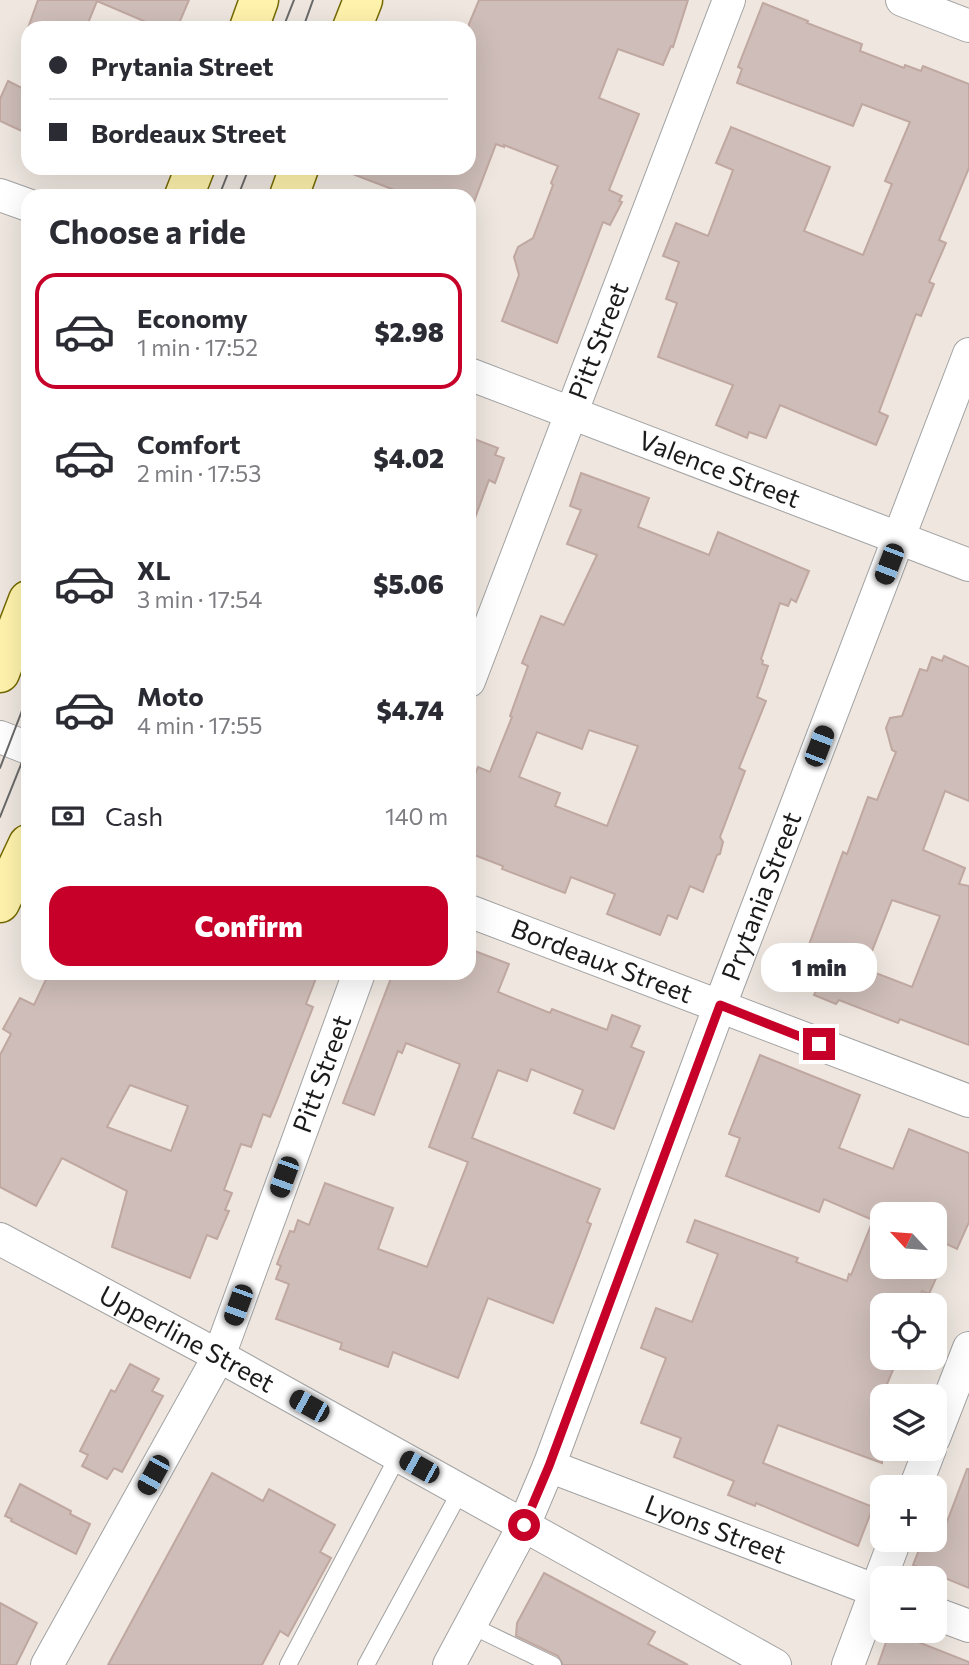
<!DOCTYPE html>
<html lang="en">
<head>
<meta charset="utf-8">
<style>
  body { margin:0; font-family:Commissioner,sans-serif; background:#f7f7f7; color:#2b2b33; height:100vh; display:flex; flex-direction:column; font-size:26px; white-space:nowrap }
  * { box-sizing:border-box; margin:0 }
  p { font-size:23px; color:#7c7c81 }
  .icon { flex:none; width:38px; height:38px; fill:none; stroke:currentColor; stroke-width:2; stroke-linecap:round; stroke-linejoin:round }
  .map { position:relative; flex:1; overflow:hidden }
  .panel { position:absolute; left:21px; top:189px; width:455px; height:791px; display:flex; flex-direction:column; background:#fff; border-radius:21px; box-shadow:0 7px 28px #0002 }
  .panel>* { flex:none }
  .top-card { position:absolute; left:21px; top:21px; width:455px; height:154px; border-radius:21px; box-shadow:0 7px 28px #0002; display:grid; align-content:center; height:154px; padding:0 28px; background:#fff }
  .needle { width:46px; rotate:296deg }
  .buttons { position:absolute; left:870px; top:1202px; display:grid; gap:14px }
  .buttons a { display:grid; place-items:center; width:77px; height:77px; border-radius:14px; background:#fff; box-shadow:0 7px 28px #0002; font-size:35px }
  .end { position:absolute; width:32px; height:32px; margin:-16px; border:9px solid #c60028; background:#fff; box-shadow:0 0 0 4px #fff }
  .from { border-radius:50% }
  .bubble { position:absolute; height:49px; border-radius:21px; background:#fff; box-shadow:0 7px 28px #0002; font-size:23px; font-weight:800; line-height:49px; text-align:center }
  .car { position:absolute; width:21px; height:42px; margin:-21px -10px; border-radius:9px; box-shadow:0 0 5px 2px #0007; background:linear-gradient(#222 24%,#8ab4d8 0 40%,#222 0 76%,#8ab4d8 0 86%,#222 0) }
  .top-card b { display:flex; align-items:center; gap:24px; height:66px; font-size:26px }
  .top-card b+b { border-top:2px solid #e1e1e2 }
  .top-card i { width:18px; height:18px; background:#2b2b33 }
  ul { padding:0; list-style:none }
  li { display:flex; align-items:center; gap:21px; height:116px; margin:0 14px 10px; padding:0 14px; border:4px solid transparent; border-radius:21px }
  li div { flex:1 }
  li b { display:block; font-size:26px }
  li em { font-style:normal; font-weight:800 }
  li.on { border-color:#c60028 }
  li>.icon { width:63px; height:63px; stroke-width:1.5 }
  h2 { padding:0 28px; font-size:32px; line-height:84px }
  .pay { display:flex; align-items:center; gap:18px; height:77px; padding:0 28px; font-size:26px }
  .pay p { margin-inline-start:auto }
  .button { display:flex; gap:14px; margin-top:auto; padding:14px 28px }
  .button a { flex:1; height:80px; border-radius:21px; background:#c60028; color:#fff; font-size:28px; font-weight:800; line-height:80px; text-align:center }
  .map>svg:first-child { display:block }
</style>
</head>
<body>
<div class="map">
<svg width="969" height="1665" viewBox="0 0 969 1665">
  <rect width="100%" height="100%" fill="#eee6df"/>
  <!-- building -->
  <g fill="#cebdb8" stroke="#c0a8a1" stroke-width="2" fill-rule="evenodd">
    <path d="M38,0h151l-12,28h-17l-63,-27 -11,27h-58z"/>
    <path d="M479,0h209l-15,47 -2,-1 -8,19 -45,-16 -19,49 40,16 -30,76 13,6 -3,5 3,1 -12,23 -7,-3 -46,121 -55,-22 17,-46 -5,-18 4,-10 15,-9 20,-53 -2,-2 7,-17 -54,-21v2l-8,-3 -25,66h-2v-14h-59l-68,-26 1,-2h126v-144z"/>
    <path d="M763,3l45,18 -1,2 55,21 -2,7 44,17 1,-3 16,6 2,-5 46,18v84l-30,72 7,3 -17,39 5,2 -13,32 -5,-2 -37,98 9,4 -12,29 -96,-40 -14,33 -17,-6 -2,6 -31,-13 17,-40 -75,-28 19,-54 -11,-4 13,-37 -16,-6 13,-33 32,13 25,-66 -17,-7 15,-36 99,40 -26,64 59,24 29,-71 -7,-3 25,-59 -48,-18 -9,22 -116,-43 5,-14 -4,-2z"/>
    <path d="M8,81l20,10v43l-28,-13v-22z"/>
    <path d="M469,437l29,11 -3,7 9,3 -9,25 -6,-3 -17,46h-3z"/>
    <path d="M581,473l68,25 -11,29 71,28 9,-23 91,39 -13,31 -5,-3 -3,7 -8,-3 -19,56 2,2 -1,3 6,2 -11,31 9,4 -27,67 6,3 -25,66 3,5 -3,12 -3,1 -14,37 -13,-6 -13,33 -9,-4 -8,20 -53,-21 8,-20 -44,-17 -6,16 -63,-24 1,-3 -34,-13v-65l9,-21 12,5 22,-55 -2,-1 18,-50 -6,-3 19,-47 23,9 33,-70 -30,-11 14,-34 -11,-4zM589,730l49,16 -31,80 -52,-20 5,-13 -41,-16 18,-45 45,17z"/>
    <path d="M944,656l25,11v134l-24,-10 -22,59 42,18 -6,16 10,2v159l-69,-26 -2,4 -59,-23 -3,4 -22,-9 2,-4 -21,-8 48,-131 4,2 21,-57 9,3 19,-48 -4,-2 -6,-22 4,-10 12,-2 18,-47 7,2 5,-14 10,4zM892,900l48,16 -28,71 -47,-18z"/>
    <path d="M472,950l37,14 -11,28 52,21 2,-4 55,21 5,-15 28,11 -9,21 13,5 -30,77 -40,-16 9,-23 -52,-21 -4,12 -29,-11 -26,68 128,51 -13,33 4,2 -12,32 -26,67 -65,-25 -30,80 -65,-26 -5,15 -48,-18 2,-6 -66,-24 13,-35 -13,-5 5,-13 -4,-2 13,-33 4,1 4,-12 11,5 16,-42 68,25 -15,41 49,18 41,-105 -39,-15 31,-83 -54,-21 -4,10 -4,-2 -24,64 -31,-12 50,-130h76v-14z"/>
    <path d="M49,973h269l-12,31 7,3 -36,93 -7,17 -7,-3 -12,33 -10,-3 -17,46 8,3 -7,17 4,1 -12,28 -10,-4 -17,43 -78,-31 15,-56 -65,-33 -26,48 -36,-19v-132l11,-21 -8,-5 17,-31 14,7zM130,1085l58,21 -17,45 -64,-24z"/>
    <path d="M760,1055l100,40 -21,53 54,21 16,-40 60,24v69l-12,27 -23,-11v-24h-52v53h59l-12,27 -7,-3 -5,15h-35v52h16l-16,38v67l-104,-38 -15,38 110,44 -15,39 -102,-43 -1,3 -27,-11 6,-14 -60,-24 7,-19 -40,-15 25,-65 -25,-10 15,-40 36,14 26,-68 -31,-12 8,-22 103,38 -2,4 51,19 2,-7 2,1 22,-55 -49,-21 -5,13 -93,-36 14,-38 -11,-4z"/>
    <path d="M130,1364l29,15 -7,12 11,5 -41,76 -8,-4 -7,11 -25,-13 6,-11 -8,-4 31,-61 4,2z"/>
    <path d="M967,1469h2v119l-56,-23 10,-25h11v-8l8,3z"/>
    <path d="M212,1473l51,28 6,-12 66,36 -15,27 11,6 -43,78 -8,-5 -18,34h-154z"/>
    <path d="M20,1484l51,27 -1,3 20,10 -14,30 -65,-33 1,-2 -7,-3z"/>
    <path d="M544,1573l111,59 -7,12 40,21h-125l-5,-9 -42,-20 1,-13z"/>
    <path d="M0,1603l37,20 -21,42h-16z"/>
    <path d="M890,1631l79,31v3h-91z"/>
  </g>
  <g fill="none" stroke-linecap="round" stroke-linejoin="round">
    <!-- lane casing -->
    <g stroke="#a2a2a2" stroke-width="18">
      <g id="lane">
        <path d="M470,1625l83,40"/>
        <path d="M288,1665l110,-209"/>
        <path d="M366,1665l95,-175"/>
      </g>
    </g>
    <!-- street casing -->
    <g stroke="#a2a2a2" stroke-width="34">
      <g id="street">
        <path d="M902,0l67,26"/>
        <path d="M0,195l28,10"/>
        <path id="s1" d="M469,374l500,191"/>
        <path id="s2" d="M469,681l260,-681"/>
        <path d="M0,737l28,11"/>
        <path id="s3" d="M469,911l500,190"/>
        <path id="s4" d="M0,1239l219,117 556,309"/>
        <path d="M934,1438l35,-90"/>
        <path id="s5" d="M549,1466l333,127"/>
        <path d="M915,1488l15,-39"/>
        <path d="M934,1613l35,13"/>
        <path id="s6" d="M47,1665l172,-309 140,-383"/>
        <path id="s7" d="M449,1665l75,-140 25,-59 171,-461 249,-651"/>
        <path d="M848,1665l47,-125"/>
      </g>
    </g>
    <!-- secondary casing -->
    <g stroke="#746900" stroke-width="41">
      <g id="secondary">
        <path d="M249,28l10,-28"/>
        <path d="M352,28l11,-28"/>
        <path d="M184,196l11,-28"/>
        <path d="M289,196l10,-28"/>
        <path d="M0,673l28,-73"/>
        <path d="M0,903l28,-59"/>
      </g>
    </g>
    <!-- lane -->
    <use href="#lane" stroke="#fff" stroke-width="16"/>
    <!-- street -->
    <use href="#street" stroke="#fff" stroke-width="32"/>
    <!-- secondary -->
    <use href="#secondary" stroke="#fef2ac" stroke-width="38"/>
    <!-- tram -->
    <g stroke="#696969" stroke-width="2">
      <path d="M283,28l11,-28"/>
      <path d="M303,28l10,-28"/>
      <path d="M219,196l11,-28"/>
      <path d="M238,196l11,-28"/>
      <path d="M0,768l28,-73"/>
      <path d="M0,817l28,-70"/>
    </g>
  </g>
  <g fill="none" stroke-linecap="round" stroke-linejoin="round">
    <!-- route -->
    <path stroke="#c60028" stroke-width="9" d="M524,1525l25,-59 171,-461 99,39"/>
  </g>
  <g text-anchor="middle" stroke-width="5" stroke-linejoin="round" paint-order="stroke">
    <!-- street labels -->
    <g font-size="26" fill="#1b1b1b" stroke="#fff">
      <text dy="9" stroke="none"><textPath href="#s2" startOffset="364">Pitt Street</textPath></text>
      <text dy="9" stroke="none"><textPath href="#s1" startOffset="268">Valence Street</textPath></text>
      <text dy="9" stroke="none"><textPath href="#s7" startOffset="831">Prytania Street</textPath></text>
      <text dy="9" stroke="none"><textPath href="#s3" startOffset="142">Bordeaux Street</textPath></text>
      <text dy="9" stroke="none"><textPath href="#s6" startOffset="654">Pitt Street</textPath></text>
      <text dy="9" stroke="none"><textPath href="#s4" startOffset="212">Upperline Street</textPath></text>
      <text dy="9" stroke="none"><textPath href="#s5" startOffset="178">Lyons Street</textPath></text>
    </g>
  </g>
</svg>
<div class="buttons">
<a><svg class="needle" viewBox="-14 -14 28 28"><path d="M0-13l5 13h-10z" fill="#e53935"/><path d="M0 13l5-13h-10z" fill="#7c7c81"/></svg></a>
<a><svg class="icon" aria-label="locate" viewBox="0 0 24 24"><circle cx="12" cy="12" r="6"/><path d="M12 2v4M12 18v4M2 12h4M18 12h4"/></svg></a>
<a><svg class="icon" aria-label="layers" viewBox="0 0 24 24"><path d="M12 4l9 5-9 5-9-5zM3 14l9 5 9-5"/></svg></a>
<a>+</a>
<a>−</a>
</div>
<i class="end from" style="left:524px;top:1525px"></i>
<i class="end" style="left:819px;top:1044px"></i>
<div class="bubble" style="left:761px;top:943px;width:116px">1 min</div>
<i class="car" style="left:889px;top:564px;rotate:201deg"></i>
<i class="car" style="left:819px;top:746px;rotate:21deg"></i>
<i class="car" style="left:284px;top:1177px;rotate:200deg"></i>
<i class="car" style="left:238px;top:1305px;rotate:200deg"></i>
<i class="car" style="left:309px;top:1406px;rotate:299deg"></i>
<i class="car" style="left:419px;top:1467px;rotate:299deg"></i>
<i class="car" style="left:153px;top:1475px;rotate:209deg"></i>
<div class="top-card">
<b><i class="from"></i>Prytania Street</b>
<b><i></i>Bordeaux Street</b>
</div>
<section class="panel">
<h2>Choose a ride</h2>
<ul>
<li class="on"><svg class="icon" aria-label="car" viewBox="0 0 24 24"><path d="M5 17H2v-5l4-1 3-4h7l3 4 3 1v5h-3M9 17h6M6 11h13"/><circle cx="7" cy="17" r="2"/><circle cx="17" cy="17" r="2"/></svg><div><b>Economy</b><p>1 min · 17:52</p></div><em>$2.98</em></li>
<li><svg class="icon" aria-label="car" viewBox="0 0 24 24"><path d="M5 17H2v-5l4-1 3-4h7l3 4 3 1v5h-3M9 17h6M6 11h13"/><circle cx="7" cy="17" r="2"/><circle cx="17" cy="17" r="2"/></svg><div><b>Comfort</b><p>2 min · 17:53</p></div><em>$4.02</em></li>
<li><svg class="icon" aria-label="car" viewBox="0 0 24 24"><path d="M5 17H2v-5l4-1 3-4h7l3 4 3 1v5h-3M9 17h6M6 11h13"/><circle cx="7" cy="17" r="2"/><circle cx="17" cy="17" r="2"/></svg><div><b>XL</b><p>3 min · 17:54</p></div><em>$5.06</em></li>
<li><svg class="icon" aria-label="car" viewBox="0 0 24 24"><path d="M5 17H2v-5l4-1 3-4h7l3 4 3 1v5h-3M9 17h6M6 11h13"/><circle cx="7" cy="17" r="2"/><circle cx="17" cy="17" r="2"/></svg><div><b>Moto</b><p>4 min · 17:55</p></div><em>$4.74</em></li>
</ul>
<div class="pay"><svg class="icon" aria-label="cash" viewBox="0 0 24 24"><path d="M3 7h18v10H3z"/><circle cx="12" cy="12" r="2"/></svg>Cash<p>140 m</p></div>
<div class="button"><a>Confirm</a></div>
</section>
</div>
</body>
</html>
